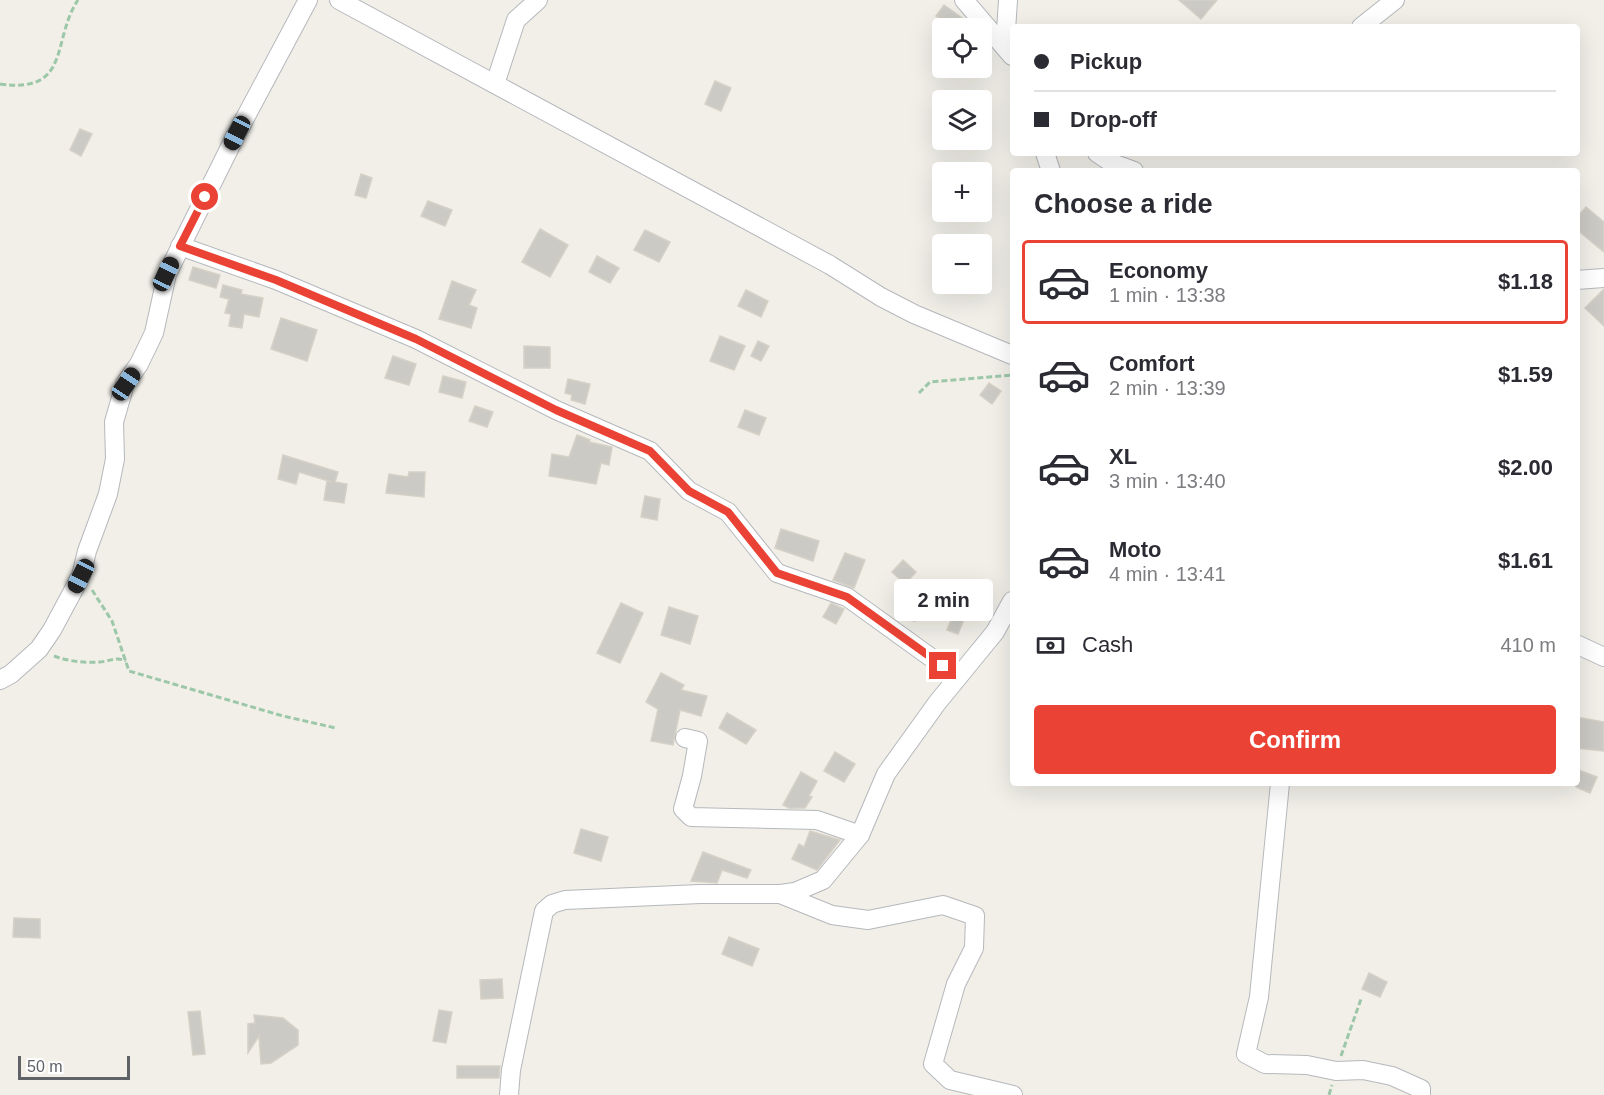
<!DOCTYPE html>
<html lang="en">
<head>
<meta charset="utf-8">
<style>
  body { margin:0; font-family:Arial,sans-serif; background:#f2f2f3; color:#2b2b33; height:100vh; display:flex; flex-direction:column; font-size:22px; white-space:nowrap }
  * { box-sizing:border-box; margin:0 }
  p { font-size:20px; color:#7c7c81 }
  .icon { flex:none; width:33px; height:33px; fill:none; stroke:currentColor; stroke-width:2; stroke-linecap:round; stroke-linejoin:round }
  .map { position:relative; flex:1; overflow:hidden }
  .sheet { position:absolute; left:1010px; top:168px; width:570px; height:618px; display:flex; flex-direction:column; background:#fff; border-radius:6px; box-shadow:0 6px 24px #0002 }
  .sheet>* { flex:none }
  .banner { position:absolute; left:1010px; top:24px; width:570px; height:132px; border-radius:6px; box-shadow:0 6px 24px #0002; display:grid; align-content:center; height:132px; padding:0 24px; background:#fff }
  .controls { position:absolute; left:932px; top:18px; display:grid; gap:12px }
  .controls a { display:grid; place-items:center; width:60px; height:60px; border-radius:6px; background:#fff; box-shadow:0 6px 24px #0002; font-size:30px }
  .scale { position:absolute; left:18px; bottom:15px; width:112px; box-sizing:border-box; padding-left:6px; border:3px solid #5f6368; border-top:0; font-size:16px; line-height:21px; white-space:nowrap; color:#5f6368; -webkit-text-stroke:4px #fff; paint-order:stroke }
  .end { position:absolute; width:27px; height:27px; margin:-14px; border:8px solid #ea4335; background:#fff; box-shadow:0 0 0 3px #fff }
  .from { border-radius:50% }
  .bubble { position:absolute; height:42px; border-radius:6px; background:#fff; box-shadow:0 6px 24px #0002; font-size:20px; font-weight:700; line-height:42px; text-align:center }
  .car { position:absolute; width:18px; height:36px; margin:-18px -9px; border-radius:8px; box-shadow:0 0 4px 2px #0007; background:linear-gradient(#222 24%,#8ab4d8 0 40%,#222 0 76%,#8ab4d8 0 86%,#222 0) }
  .banner b { display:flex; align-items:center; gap:21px; height:57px; font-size:22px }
  .banner b+b { border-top:2px solid #e1e1e2 }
  .banner i { width:15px; height:15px; background:#2b2b33 }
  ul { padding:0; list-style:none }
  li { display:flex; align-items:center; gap:18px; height:84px; margin:0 12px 9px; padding:0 12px; border:3px solid transparent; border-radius:6px }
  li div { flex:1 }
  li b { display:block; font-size:22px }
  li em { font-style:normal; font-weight:700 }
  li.selected { border-color:#ea4335 }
  li>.icon { width:54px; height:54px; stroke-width:1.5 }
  h2 { padding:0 24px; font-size:27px; line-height:72px }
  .pay { display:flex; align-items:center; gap:15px; height:66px; padding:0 24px; font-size:22px }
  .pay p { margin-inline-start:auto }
  .action { display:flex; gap:12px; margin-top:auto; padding:12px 24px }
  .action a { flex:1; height:69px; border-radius:6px; background:#ea4335; color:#fff; font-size:24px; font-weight:700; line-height:69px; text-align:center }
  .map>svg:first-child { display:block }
</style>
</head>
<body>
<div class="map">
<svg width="1604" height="1095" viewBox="0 0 1604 1095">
  <rect width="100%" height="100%" fill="#f1efe8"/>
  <!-- building -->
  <g fill="#cccac5" stroke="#d6d1c6" stroke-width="1.5">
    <path d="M1179,0h38l-16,19z"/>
    <path d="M944,5l24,17 6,6h-30l3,-5 -11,-7z"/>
    <path d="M715,81l16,7 -10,23 -16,-7z"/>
    <path d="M80,129l12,5 -11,22 -11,-6z"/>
    <path d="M361,174l11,4 -6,20 -11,-3z"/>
    <path d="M428,201l24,9 -7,16 -24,-10z"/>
    <path d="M1586,207l18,15v30l-28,-23v-11z"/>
    <path d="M540,229l28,16 -18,32 -28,-15z"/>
    <path d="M645,230l25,12 -11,20 -25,-12z"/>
    <path d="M597,256l22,12 -9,15 -21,-11z"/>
    <path d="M193,267l27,8 -4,13 -27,-8z"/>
    <path d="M452,281l24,9 -7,15 8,3 -6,20 -32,-9z"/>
    <path d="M223,285l19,5 -1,4 22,4 -4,19 -15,-3 -2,14 -13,-2 2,-12 -6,-1 4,-14 -9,-2z"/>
    <path d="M1604,289v37l-19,-18z"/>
    <path d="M746,290l22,11 -7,16 -23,-11z"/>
    <path d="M281,318l36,12 -10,31 -36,-12z"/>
    <path d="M720,336l25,10 -11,24 -24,-9z"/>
    <path d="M758,341l11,5 -8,15 -10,-5z"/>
    <path d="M524,346l26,1v21h-26z"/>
    <path d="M393,356l23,8 -7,21 -24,-7z"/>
    <path d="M443,376l23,6 -4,16 -23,-6z"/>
    <path d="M568,379l22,5 -5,20 -14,-4 1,-5 -7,-2z"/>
    <path d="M989,383l12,8 -9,13 -12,-9z"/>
    <path d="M475,406l18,6 -6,15 -18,-6z"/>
    <path d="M745,410l21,8 -7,17 -21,-8z"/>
    <path d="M577,435l13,5 -1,2 23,5 -3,18 -8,-2 -5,21 -47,-8 3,-22 17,3z"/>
    <path d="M283,455l55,17 -3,10 12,2 -3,19 -20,-3 3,-19 5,1 -33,-10 -3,12 -18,-5z"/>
    <path d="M409,472h16l-1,25 -38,-4 3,-19 19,3z"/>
    <path d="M645,496l15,3 -3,21 -16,-3z"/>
    <path d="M781,529l38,12 -6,20 -38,-13z"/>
    <path d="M845,553l20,7 -11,28 -21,-8z"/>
    <path d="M903,560l13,12 -11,12 -13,-12z"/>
    <path d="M621,603l22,10 -23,50 -23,-10z"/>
    <path d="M831,603l13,6 -8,15 -13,-7z"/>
    <path d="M898,603l20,4 -3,14 -19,-4z"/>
    <path d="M669,607l29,9 -8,28 -29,-9z"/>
    <path d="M954,613l11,4 -7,17 -11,-4z"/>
    <path d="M661,673l23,12 -3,5 26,6 -6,20 -21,-6 -7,35 -22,-4 7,-32 -12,-7z"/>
    <path d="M727,713l29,17 -10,14 -27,-16z"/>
    <path d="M1576,717l28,5v29l-28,-3z"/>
    <path d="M835,752l20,12 -11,18 -20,-11z"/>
    <path d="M1576,769l21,8 -7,16 -14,-6z"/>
    <path d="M801,772l16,9 -8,15 3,1 -7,11h-16l-6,-3z"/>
    <path d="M581,829l27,8 -7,24 -27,-8z"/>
    <path d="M810,831l30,9 -23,30 -25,-11 7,-15 5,3z"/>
    <path d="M703,852l48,18 -4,8 -25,-8 -5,13 -26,-2z"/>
    <path d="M14,918l26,1v19l-27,-1z"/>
    <path d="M729,937l30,12 -7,17 -30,-12z"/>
    <path d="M1369,973l18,9 -7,15 -18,-8z"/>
    <path d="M502,979l1,19 -22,1 -1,-19z"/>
    <path d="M439,1010l13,2 -6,31 -13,-2z"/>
    <path d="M200,1011l5,43 -12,1 -5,-43z"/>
    <path d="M254,1015l29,3 15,12v15l-27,18 -10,1 -2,-28 -11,17v-29l7,-1z"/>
    <path d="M457,1066h43l-1,12h-42z"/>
  </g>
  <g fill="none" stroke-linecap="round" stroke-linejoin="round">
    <!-- minor casing -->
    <g stroke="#b5b8bc" stroke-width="20">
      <g id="minor">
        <path d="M339,0l491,265 51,32 33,17 98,41"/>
        <path d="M964,0l48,56"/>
        <path d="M1361,27l34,-27"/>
        <path d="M1005,46l3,-46"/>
        <path d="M495,84l21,-64 22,-20"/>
        <path d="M1045,153l6,18"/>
        <path d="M1097,153l15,10 22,8"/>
        <path d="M180,246l96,34 140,59 140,71 94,41 39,40 39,21 49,61 70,24 111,80"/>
        <path d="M1576,280l28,-2"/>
        <path d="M1576,644l28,13"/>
        <path d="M0,680l11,-6 28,-25 13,-19 29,-54 6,-25 21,-57 7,-35 -1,-37 11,-38 14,-20 15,-31 13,-59 70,-141 71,-133"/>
        <path d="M685,738l13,3 -6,35 -9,33 8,8 126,3 43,15"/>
        <path d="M1280,783l-21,214 -13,57 19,10 42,1 29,6 27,-1 29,6 29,13v6"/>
        <path d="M780,894l52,21 36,5 75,-15 32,11 -1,32 -18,36 -23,80 17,16 63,15"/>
        <path d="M509,1095l2,-25 33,-159 8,-7 13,-4 135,-6h80l15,-2 28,-12 37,-45 26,-61 51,-71 58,-71 17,-31"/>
      </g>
    </g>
    <!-- path -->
    <g stroke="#9cc7a9" stroke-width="3" stroke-dasharray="6 3" stroke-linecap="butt">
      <path d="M0,84c72,10 51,-44 78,-84"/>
      <path d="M919,393l11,-11 82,-7"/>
      <path d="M92,590l20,31 17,50 154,45 53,12"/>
      <path d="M54,656c13,5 30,7 44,6 11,0 17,-6 28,-1"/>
      <path d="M1341,1056l20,-57"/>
      <path d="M1329,1095l3,-10"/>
    </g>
    <!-- minor -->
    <use href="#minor" stroke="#fff" stroke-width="18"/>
  </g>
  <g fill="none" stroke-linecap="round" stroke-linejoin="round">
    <!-- route -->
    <path stroke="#ea4335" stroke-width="8" d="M205,197l-25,49 96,34 140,59 140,71 94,41 39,40 39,21 49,61 70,24 96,69"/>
  </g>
</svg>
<div class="controls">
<a><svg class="icon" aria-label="locate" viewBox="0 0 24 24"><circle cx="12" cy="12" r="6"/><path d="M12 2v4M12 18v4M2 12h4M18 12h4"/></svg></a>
<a><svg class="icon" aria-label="layers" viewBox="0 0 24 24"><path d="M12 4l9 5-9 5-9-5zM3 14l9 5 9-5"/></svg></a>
<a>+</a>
<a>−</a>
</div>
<div class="scale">50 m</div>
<i class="end from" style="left:205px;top:197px"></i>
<i class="end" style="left:943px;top:666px"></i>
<div class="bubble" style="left:894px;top:579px;width:99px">2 min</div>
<i class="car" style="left:237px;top:133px;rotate:207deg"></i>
<i class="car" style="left:166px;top:274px;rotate:25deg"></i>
<i class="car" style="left:126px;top:384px;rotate:34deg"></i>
<i class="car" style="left:81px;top:576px;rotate:207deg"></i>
<div class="banner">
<b><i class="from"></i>Pickup</b>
<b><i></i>Drop-off</b>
</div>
<section class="sheet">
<h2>Choose a ride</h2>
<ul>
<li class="selected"><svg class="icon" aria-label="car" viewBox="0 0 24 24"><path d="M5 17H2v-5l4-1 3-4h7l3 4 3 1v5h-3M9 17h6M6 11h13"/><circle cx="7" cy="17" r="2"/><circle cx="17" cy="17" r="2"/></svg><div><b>Economy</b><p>1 min · 13:38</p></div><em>$1.18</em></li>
<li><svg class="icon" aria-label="car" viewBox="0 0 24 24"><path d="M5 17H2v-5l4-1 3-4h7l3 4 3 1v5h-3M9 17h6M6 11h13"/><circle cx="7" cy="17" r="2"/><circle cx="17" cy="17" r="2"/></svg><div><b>Comfort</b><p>2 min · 13:39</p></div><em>$1.59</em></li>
<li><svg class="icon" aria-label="car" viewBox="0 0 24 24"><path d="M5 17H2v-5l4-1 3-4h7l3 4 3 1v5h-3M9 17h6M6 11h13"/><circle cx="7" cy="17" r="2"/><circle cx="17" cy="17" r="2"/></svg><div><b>XL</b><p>3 min · 13:40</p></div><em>$2.00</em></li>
<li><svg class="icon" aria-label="car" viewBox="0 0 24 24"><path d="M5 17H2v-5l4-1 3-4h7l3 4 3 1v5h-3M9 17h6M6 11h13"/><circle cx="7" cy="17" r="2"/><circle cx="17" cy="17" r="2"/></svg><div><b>Moto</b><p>4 min · 13:41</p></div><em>$1.61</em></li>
</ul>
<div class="pay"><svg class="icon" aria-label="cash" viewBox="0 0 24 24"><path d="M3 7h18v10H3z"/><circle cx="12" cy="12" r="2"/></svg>Cash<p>410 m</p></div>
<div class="action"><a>Confirm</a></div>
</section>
</div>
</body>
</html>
